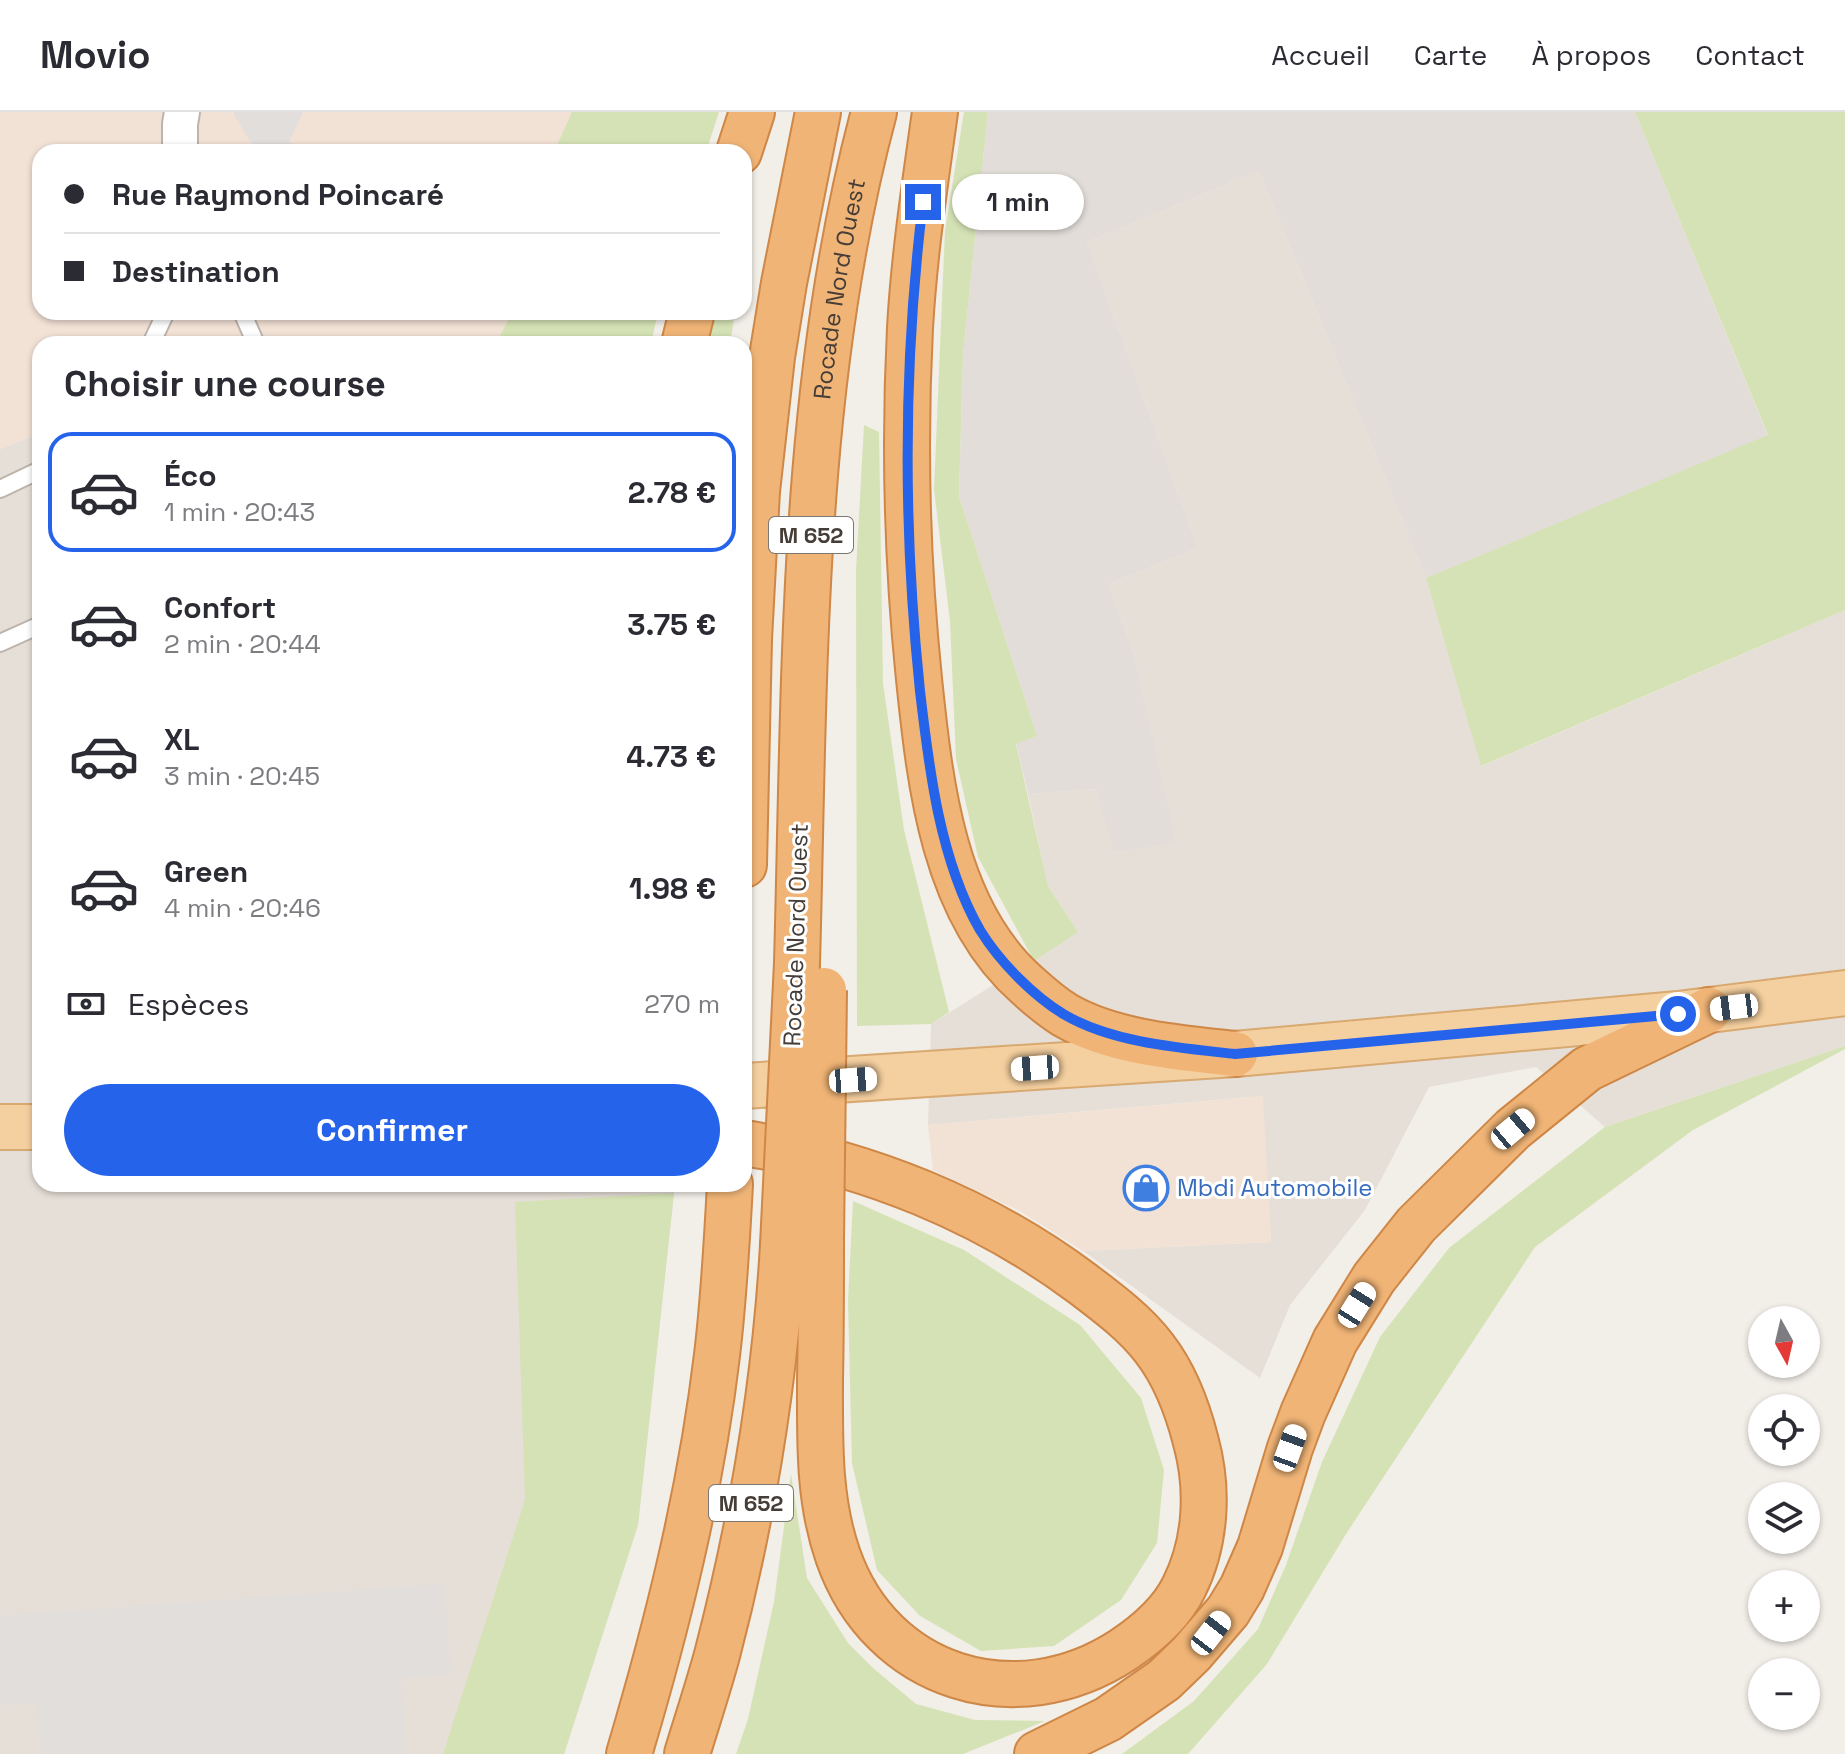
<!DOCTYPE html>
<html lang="fr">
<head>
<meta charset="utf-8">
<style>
  body { margin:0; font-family:"Space Grotesk",sans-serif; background:#f2f2f3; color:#2b2b33; height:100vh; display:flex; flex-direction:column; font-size:30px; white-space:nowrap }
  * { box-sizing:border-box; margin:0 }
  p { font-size:26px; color:#7c7c81 }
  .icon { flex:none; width:44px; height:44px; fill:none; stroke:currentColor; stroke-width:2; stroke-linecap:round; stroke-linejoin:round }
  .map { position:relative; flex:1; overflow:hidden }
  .sheet { position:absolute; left:32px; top:224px; width:720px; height:856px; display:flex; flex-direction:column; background:#fff; border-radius:24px; box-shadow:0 2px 6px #0004 }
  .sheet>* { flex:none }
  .hud { position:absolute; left:32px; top:32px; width:720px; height:176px; border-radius:24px; box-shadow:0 2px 6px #0004; display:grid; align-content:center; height:176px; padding:0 32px; background:#fff }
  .needle { width:52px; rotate:172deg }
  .tools { position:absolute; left:1748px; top:1194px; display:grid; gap:16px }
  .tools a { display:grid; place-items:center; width:72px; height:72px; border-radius:50%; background:#fff; box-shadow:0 2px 6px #0004; font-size:40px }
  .end { position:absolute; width:36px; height:36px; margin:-18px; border:10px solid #2563eb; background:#fff; box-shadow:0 0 0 4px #fff }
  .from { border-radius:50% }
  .bubble { position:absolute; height:56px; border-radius:28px; background:#fff; box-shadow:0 2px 6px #0004; font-size:26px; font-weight:600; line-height:56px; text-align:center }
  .car { position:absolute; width:24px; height:48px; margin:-24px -12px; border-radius:10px; box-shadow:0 0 6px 2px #0007; background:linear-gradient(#fff 24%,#345 0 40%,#fff 0 76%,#345 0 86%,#fff 0) }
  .hud b { display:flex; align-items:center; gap:28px; height:76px; font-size:30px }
  .hud b+b { border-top:2px solid #e1e1e2 }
  .hud i { width:20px; height:20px; background:#2b2b33 }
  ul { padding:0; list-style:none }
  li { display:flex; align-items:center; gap:24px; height:120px; margin:0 16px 12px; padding:0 16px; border:4px solid transparent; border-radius:24px }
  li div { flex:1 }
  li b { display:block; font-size:30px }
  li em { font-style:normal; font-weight:600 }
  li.on { border-color:#2563eb }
  li>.icon { width:72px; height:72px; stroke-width:1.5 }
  h2 { padding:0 32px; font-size:36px; line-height:96px }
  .pay { display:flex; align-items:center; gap:20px; height:88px; padding:0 32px; font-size:30px }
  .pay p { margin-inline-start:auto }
  .action { display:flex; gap:16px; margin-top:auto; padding:16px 32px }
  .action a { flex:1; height:92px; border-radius:48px; background:#2563eb; color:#fff; font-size:32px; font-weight:600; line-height:92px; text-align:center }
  header { display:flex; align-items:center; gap:48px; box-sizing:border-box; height:112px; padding:0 40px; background:#fff; border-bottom:2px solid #e1e1e2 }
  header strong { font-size:38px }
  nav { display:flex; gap:44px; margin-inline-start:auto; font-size:28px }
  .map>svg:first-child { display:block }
</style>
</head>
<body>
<header>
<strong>Movio</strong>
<nav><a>Accueil</a><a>Carte</a><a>À propos</a><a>Contact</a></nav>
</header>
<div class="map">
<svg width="1845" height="1642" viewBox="0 0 1845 1642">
  <rect width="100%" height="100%" fill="#f2eee8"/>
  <!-- residential -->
  <g fill="#e6dfd7">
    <path d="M1259,59l167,407 56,188 363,-156v436l-240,81 -69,-60 -107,20 -64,123 -75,95 -30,73 -177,-127 188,-9 -9,-146 -334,29 3,-101 147,-92 -30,-46 -20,-92 68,-5 19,63 60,-10 -41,-189 -25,-69 89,-36 -111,-306z"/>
    <path d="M40,321v751h629l5,9 -36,332 -74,229h-564v-1305z"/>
  </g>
  <!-- commercial -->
  <g fill="#f2e1d5">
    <path d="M0,0h698l-11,40h-647v160h603l-9,32h-594v89l-40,16z"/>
    <path d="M1263,984l8,146 -188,9 -63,-40 -87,-41 -5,-45z"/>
  </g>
  <!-- industrial -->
  <path fill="#e2ddd9" d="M988,0h647l133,324 -342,142 -167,-407 -172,71 111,306 -89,36 25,69 42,190 -62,9 -18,-63 -68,5 -12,-51 21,-7 -78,-240 4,-141z"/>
  <!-- green -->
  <g fill="#d5e2b5">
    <path d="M572,0h147l-13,40h-152z"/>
    <path d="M964,0h24l-25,243 -4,141 78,240 -21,8 32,142 30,46 -44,29 -56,-104 -22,-98 -6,-138 -16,-132 11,-258z"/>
    <path d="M1635,0h210v498l-364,156 -55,-188 342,-143z"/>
    <path d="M512,200h146l-7,32h-155z"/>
    <path d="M717,200h18l-5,32h-22z"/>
    <path d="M864,313l15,7 4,251 21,147 45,182 -18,12 -74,2 -1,-455z"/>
    <path d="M1845,934v3l-152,81 -158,117 -189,287 -79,130 -79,90h-66l72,-53 64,-72 28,-64 36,-103 58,-125 69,-89 156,-121z"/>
    <path d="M674,1081l-36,332 -74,229h-121l82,-254 -10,-298z"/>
    <path d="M853,1089l111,49 116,75 61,73 23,72 -7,73 -36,57 -67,46 -73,5 -61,-35 -43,-46 -25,-107 -4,-162z"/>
    <path d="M791,1362l16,104 41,65 25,25 43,36 59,16 70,1 -82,33h-227l12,-35 26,-117z"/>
  </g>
  <!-- parking -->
  <g fill="#e1dedc">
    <path d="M234,0h69l-14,30 21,10h-53l-23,-37z"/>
    <path d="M444,1472l7,91 -50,3 4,76h-363l-5,-51 -37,2v-89z"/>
  </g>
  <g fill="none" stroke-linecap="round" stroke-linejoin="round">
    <!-- lane casing -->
    <g stroke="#bdb4ab" stroke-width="20">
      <g id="lane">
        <path d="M242,200l14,32"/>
        <path d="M151,232l15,-32"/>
        <path d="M0,377l40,-19"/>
        <path d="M0,531l40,-18"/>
      </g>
    </g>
    <!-- street casing -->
    <g stroke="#bdb4ab" stroke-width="38">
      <path id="street" d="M180,40v-28l2,-12"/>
    </g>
    <!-- primary casing -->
    <g stroke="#d8a970" stroke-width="48">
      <g id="primary">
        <path d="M744,974l491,-32 443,-40 167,-21"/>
        <path d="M0,1015h40"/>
      </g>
    </g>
    <!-- highway casing -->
    <g stroke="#ce8746" stroke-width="48">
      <g id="highway">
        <path d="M935,0c-10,72 -21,144 -25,216 -6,117 -3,234 9,351 11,105 24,232 108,306 11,10 25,22 38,30 48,28 116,33 170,39"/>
        <path d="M739,40l13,-40"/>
        <path d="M684,232l8,-32"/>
        <path d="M744,753l5,-226 8,-148 15,-134 12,-74 34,-171"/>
        <path id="s1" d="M797,851c8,-284 3,-575 77,-851"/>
        <path d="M744,1031c122,19 240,67 339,141 25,19 52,39 71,64 21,27 34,62 42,94 13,48 10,101 -12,145 -13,27 -37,47 -61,63 -107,70 -242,29 -285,-94 -20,-57 -18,-116 -18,-176 1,-47 1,-94 1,-141"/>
        <path d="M629,1642c39,-131 72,-264 88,-399 7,-57 10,-114 13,-171"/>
        <path d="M687,1642c10,-33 21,-66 30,-99 35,-134 58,-271 66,-410"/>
        <path d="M1037,1642l71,-35 56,-39 27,-26 37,-43 14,-23 18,-41 30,-99 13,-35 32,-72 39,-63 42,-53 97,-96 74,-60 122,-59"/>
      </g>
    </g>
    <!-- lane -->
    <use href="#lane" stroke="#fff" stroke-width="16"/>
    <!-- street -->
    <use href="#street" stroke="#fff" stroke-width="34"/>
    <!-- primary -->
    <use href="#primary" stroke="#f4cf9f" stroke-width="44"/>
    <!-- highway -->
    <use href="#highway" stroke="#f0b476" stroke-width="44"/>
    <!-- highway-bridge casing -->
    <g stroke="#ce8746" stroke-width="48" stroke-linecap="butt">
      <g id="highway-bridge">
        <path d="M821,1127l3,-249"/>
        <path d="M783,1133l14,-282"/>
      </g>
    </g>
    <!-- highway-bridge -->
    <use href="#highway-bridge" stroke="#f0b476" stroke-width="44"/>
  </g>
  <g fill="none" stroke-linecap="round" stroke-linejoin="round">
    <!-- route -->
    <path stroke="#2563eb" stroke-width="10" d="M923,90c-20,163 -20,326 -3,489 9,78 20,170 60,239 19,31 53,66 85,85 48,28 116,33 170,39l443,-40"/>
  </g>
  <!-- icons -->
  <defs>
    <g id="shop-ring" transform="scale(2.3)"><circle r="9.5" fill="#fff" stroke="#3f7fe0" stroke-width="1.5"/><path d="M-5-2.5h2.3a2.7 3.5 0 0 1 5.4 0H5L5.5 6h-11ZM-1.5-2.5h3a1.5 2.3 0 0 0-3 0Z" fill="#3f7fe0"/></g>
  </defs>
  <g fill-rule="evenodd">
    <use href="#shop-ring" x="1146" y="1076"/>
  </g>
  <g text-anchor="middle" stroke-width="6" stroke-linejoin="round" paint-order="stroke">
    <!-- shield labels -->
    <g fill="#fff" stroke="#7d7773" stroke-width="2">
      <rect x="769" y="405" width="84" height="36" rx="6"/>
      <rect x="709" y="1373" width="84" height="36" rx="6"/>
    </g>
    <g font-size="22" font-weight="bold" fill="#453d37">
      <text x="811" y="431">M 652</text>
      <text x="751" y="1399">M 652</text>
    </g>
    <!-- street labels -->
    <g font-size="24" fill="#453d37" stroke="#fff">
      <text dy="8" stroke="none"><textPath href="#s1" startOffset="676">Rocade Nord Ouest</textPath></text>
      <text transform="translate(796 823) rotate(-88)" y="8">Rocade Nord Ouest</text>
    </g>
    <!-- shop labels -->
    <g font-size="24" fill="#366cbe" stroke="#fff" text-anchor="start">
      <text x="1177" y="1084">Mbdi Automobile</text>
    </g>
  </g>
</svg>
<div class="tools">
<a><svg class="needle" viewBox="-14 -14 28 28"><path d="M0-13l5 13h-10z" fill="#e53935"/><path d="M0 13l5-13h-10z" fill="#7c7c81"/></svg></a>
<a><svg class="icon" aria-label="locate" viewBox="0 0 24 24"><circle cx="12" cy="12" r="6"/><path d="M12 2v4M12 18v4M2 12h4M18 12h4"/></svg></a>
<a><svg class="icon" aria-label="layers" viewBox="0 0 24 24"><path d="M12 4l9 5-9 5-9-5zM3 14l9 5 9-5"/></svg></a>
<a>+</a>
<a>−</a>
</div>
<i class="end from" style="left:1678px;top:902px"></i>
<i class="end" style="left:923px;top:90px"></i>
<div class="bubble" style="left:952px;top:62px;width:132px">1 min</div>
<i class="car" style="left:1734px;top:895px;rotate:263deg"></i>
<i class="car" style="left:1035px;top:956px;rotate:266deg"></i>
<i class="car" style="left:853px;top:968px;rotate:86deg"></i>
<i class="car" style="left:1513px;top:1017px;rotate:50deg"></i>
<i class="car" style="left:1357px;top:1193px;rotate:32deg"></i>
<i class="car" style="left:1290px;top:1336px;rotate:20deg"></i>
<i class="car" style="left:1211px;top:1521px;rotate:38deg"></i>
<div class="hud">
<b><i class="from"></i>Rue Raymond Poincaré</b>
<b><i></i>Destination</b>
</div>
<section class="sheet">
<h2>Choisir une course</h2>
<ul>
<li class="on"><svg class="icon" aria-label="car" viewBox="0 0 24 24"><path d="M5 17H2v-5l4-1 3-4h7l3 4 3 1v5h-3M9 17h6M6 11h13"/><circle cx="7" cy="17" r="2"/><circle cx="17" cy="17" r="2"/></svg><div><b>Éco</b><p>1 min · 20:43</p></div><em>2.78 €</em></li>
<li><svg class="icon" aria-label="car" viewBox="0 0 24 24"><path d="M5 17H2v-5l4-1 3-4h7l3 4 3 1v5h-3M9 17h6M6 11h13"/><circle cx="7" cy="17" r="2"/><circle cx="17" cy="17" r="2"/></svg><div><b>Confort</b><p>2 min · 20:44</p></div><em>3.75 €</em></li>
<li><svg class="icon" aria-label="car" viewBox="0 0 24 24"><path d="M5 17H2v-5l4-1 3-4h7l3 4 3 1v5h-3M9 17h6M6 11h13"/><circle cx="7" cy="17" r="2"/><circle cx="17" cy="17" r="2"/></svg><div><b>XL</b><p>3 min · 20:45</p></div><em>4.73 €</em></li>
<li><svg class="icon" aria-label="car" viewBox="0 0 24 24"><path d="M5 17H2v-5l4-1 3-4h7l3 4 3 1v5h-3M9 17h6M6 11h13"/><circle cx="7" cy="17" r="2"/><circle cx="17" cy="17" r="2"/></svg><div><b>Green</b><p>4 min · 20:46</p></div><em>1.98 €</em></li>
</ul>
<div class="pay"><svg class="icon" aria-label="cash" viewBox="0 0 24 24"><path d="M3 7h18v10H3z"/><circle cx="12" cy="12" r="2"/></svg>Espèces<p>270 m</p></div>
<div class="action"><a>Confirmer</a></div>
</section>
</div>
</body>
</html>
